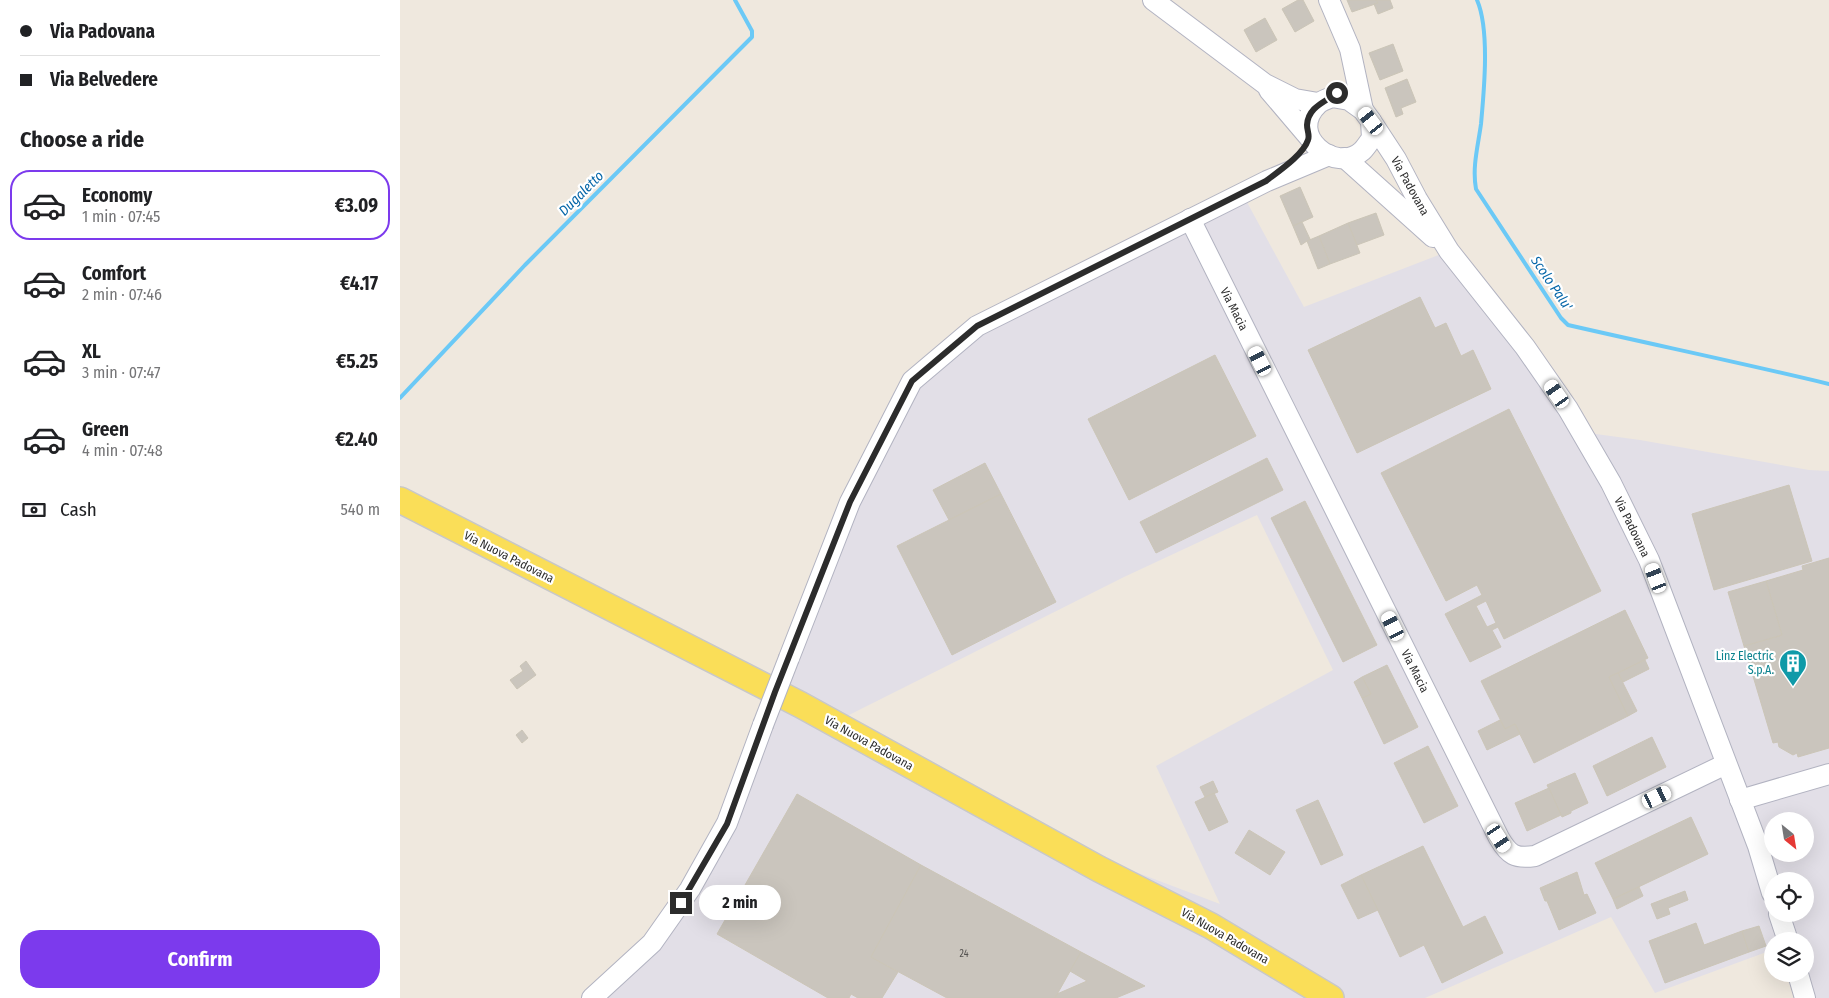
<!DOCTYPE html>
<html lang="en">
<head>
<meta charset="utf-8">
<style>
  body { margin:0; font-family:"Fira Sans Condensed",sans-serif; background:#f6f6f6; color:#202124; height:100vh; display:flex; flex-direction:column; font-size:19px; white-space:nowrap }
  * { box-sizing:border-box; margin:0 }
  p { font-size:16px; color:#757577 }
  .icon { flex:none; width:28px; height:28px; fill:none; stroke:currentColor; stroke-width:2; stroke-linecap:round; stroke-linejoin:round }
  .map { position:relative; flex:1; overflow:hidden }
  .panel { display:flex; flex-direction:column; background:#fff; width:400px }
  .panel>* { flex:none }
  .banner { display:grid; align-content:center; height:110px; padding:0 20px; background:#fff }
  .needle { width:32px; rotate:150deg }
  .tools { position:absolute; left:1364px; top:812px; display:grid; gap:10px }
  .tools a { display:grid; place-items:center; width:50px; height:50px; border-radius:50%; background:#fff; box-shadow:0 5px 20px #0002; font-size:25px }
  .end { position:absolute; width:22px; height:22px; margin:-11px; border:6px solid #2c2c2c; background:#fff; box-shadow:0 0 0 2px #fff }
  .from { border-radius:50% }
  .bubble { position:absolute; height:35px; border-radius:18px; background:#fff; box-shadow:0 5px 20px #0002; font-size:16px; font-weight:700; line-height:35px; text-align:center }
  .car { position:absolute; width:15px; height:30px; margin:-15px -8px; border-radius:6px; box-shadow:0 0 4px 1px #0007; background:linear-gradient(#fff 24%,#345 0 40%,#fff 0 76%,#345 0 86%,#fff 0) }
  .banner b { display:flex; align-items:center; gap:18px; height:48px; font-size:19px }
  .banner b+b { border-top:1px solid #e0e0e0 }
  .banner i { width:12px; height:12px; background:#202124 }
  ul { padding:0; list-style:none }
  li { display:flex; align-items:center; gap:15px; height:70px; margin:0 10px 8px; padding:0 10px; border:2px solid transparent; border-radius:20px }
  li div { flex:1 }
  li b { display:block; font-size:19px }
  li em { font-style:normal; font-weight:700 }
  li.current { border-color:#7c3aed }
  li>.icon { width:45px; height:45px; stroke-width:1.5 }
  h2 { padding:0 20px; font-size:22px; line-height:60px }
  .pay { display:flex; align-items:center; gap:12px; height:55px; padding:0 20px; font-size:19px }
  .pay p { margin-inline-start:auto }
  .primary-button { display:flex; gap:10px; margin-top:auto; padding:10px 20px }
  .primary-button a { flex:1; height:58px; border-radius:20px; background:#7c3aed; color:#fff; font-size:20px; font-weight:700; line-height:58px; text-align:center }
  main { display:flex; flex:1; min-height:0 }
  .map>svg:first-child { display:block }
</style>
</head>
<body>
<main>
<section class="panel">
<div class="banner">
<b><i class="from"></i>Via Padovana</b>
<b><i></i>Via Belvedere</b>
</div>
<h2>Choose a ride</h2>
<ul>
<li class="current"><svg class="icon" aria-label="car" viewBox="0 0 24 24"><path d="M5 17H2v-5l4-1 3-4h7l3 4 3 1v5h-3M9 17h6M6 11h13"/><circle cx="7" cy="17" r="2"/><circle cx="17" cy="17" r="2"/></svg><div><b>Economy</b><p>1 min · 07:45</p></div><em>€3.09</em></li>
<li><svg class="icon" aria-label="car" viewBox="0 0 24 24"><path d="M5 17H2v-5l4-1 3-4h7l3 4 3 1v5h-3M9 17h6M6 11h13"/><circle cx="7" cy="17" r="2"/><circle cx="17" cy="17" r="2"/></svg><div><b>Comfort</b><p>2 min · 07:46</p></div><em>€4.17</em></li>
<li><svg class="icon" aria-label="car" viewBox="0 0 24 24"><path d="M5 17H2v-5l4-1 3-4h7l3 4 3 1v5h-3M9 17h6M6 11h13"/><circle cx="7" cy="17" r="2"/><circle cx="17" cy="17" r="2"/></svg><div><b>XL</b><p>3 min · 07:47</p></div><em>€5.25</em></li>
<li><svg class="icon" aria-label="car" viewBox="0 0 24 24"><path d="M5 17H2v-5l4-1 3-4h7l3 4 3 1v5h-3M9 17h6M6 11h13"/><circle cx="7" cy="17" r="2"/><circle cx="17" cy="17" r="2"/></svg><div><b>Green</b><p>4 min · 07:48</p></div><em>€2.40</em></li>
</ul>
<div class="pay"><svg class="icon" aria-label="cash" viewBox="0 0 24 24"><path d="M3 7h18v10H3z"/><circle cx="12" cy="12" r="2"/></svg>Cash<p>540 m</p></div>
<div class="primary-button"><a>Confirm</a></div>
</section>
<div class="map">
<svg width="1429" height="998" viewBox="0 0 1429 998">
  <rect width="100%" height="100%" fill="#efe8de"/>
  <!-- industrial -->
  <path fill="#e2dfe7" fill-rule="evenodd" d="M842,193l62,114 145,-56 132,181 59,8 169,30 20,1v527h-24v-57h-33v9l-117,43 -44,-76 -186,81h-833l98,-109 85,-197 263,143 182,69 -64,-138 177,-96 -76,-155 -133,62 -279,140 -63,-37 130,-299 65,-55zM1372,821h33v33h-33zM1372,881h33v33h-33z"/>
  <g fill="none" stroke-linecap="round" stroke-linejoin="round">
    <!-- stream -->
    <g stroke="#6bc9f6" stroke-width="4">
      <path d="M1077,0c13,30 7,91 4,124 -3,22 -9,43 -5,65l85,129 7,7c87,20 174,38 261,59"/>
      <path d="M0,398l125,-133 227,-228v-6l-17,-31"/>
    </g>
  </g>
  <!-- building -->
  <g fill="#cac5bd" stroke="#cbc5b7" fill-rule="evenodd">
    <path d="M898,0h5l11,21 -19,11 -13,-23z"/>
    <path d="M947,0h29l2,3 -26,9z"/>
    <path d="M976,0h14l3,8 -15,6 -4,-10 4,-1z"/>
    <path d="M865,18l12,22 -21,12 -12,-22z"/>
    <path d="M993,44l10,27 -23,9 -11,-27z"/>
    <path d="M1007,79l9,23 -15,6 2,6 -7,3 -11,-29z"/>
    <path d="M900,187l13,30 -20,9 -13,-30z"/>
    <path d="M976,213l8,22 -27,10 -9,-22z"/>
    <path d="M902,222l8,17 -9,6 -8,-19z"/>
    <path d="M948,223l12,30 -30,11 -11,-28z"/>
    <path d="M919,236l11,28 -12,5 -11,-28z"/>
    <path d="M1020,297l15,31 11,-5 15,33 12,-6 18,39 -134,64 -49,-103z"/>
    <path d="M815,355l41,81 -127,64 -41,-81z"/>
    <path d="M1109,409l92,182 -97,48 -6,-12 -6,3 9,17 -31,15 -25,-48 37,-19 -5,-10 -31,16 -65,-128zM1086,601l10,22 -9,4 -11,-21z"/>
    <path d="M867,458l16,32 -127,63 -16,-31z"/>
    <path d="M585,463l16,31 -52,26 -16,-30z"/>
    <path d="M1389,485l23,76 -98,29 -22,-76z"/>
    <path d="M601,494l55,108 -104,53 -55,-109z"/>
    <path d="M905,501l72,144 -34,17 -72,-144z"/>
    <path d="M1429,558v190l-31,9 -1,-4 -4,2 -14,-8 -1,-5 -5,1 -29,-97 38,-11 -16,-54 37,-11 -1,-4z"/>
    <path d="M1366,581l16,54 -38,11 -16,-54z"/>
    <path d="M1225,610l23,48 -39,19 19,39 -94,47 -19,-39 -10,5 -24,-48z"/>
    <path d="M1245,660l4,9 -26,13 -5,-9z"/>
    <path d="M126,661l10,14 -19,14 -7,-9 13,-9 -3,-5z"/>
    <path d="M987,665l31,62 -34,17 -22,-46 9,-4 -9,-17z"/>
    <path d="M1218,673l19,38 -9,5 -19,-39z"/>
    <path d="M962,677l9,17 -9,4 -8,-16z"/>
    <path d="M1100,720l5,9 10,-5 5,10 -33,16 -9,-19z"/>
    <path d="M122,730l6,8 -6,5 -6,-8z"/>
    <path d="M1252,737l14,30 -59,29 -14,-30z"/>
    <path d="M1028,746l30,60 -34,17 -30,-60z"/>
    <path d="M1175,773l13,30 -17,8v2l-9,4 -15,-32z"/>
    <path d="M813,781l5,11 -13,5 -5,-10z"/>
    <path d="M1149,788l12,27 -34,16 -12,-28z"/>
    <path d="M814,793l14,29 -19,9 -14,-29z"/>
    <path d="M397,794l124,71 -50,92 27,15 -16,26h-24l-7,-4 -2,4h-21l-111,-64z"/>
    <path d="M918,800l25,55 -22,10 -25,-55z"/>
    <path d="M1291,817l17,37 -95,45 -18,-36z"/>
    <path d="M849,830l36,22 -15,23 -35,-22z"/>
    <path d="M1023,846l40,81 22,-11 18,37 -61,30 -18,-38 -24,12 -39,-82z"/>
    <path d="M521,865l160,87 -26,46h-108l-76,-41z"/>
    <path d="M1177,872l7,23 3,-1 9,19 -37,17 -12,-29h-2l-5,-13z"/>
    <path d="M961,875l17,35 -20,9 -17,-34z"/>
    <path d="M1239,887l4,9 -26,13 -4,-10z"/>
    <path d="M1285,891l3,9 -20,8 2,6 -13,5 -6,-15z"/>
    <path d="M1296,923l8,22 38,-14 7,21 -84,31 -16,-42z"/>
    <path d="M1359,926l7,20 -17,6 -7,-21z"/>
    <path d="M681,952l64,34 -29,12h-61l2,-4 30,-13 -17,-10z"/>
  </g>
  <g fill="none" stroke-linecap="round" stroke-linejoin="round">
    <!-- minor casing -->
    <g stroke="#b2b3c1" stroke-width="22">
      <g id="minor">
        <path d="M753,0l112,84 30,15 23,4"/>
        <path d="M929,0l21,49 13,61"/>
        <path d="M869,90l40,47"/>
        <path d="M932,97l17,3 14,10 8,11 1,17c-3,4 -6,9 -10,13 -26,24 -77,-16 -44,-47 3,-3 9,-5 14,-7z"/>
        <path d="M971,121l25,38 21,40 32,52 76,96 43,62 43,74 38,77 109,286 14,47"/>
        <path d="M945,158l88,79"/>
        <path d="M790,219l309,619c10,17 16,21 36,18l191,-92"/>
        <path d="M389,658l61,-156 62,-121 65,-55 290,-145 62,-26"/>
        <path d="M1340,800l89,-26"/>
        <path d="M1379,914l9,27"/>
        <path d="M1398,974l7,24"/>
        <path d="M192,998l60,-55 38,-54 37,-66 36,-98"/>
      </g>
    </g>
    <!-- major casing -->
    <g stroke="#c8c8c8" stroke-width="28">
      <path id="major" d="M0,500l401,205 298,164 112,57 120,72"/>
    </g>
    <!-- minor -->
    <use href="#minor" stroke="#fff" stroke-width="20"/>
    <!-- major -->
    <use href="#major" stroke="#fade58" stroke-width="25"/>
    <!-- minor-bridge casing -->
    <g stroke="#b2b3c1" stroke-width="22" stroke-linecap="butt">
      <path id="minor-bridge" d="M363,725l26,-67"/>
    </g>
    <!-- minor-bridge -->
    <use href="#minor-bridge" stroke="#fff" stroke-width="20"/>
  </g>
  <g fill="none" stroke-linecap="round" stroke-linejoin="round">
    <!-- route -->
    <path stroke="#2c2c2c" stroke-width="6" d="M281,903l46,-79 48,-132 75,-190 62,-121 65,-55 289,-145c13,-10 37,-26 42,-41 2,-5 -1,-9 -1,-15 1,-18 18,-23 30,-32"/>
  </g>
  <!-- icons -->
  <defs>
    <g id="building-pin" transform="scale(1.4375)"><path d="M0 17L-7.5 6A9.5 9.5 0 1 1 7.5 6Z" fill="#0f9aa8" stroke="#fff"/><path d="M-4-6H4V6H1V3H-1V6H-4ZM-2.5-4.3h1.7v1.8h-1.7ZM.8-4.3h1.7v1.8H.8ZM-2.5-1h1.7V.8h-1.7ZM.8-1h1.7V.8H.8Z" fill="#fff"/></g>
  </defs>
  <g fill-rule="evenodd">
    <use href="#building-pin" x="1393" y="663"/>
  </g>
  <g text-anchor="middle" stroke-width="4.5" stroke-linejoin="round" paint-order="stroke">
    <!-- number labels -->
    <g font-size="10" fill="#545250">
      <text x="564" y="957">24</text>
    </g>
    <!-- street labels -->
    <g font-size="12" fill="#2c2c2c" stroke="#fff">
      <text transform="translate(1010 186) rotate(61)" y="4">Via Padovana</text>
      <text transform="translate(834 309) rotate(63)" y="4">Via Macia</text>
      <text transform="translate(1232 527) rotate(64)" y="4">Via Padovana</text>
      <text transform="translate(109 557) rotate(27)" y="4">Via Nuova Padovana</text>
      <text transform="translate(1015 671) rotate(63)" y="4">Via Macia</text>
      <text transform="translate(469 743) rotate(29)" y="4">Via Nuova Padovana</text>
      <text transform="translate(825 936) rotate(30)" y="4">Via Nuova Padovana</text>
    </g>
    <!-- culture labels -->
    <g font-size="12" fill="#0d838f" stroke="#fff" text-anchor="end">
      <text x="1374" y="660">Linz Electric<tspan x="1374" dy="14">S.p.A.</tspan></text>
    </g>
    <!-- water labels -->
    <g font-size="14" font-style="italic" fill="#0566a8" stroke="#fff">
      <text transform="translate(181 193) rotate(-45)" y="5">Dugaletto</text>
      <text transform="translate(1152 283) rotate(56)" y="5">Scolo Palu'</text>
    </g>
  </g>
</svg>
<div class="tools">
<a><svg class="needle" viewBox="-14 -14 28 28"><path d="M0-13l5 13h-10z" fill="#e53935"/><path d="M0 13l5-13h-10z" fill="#757577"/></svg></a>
<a><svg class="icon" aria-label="locate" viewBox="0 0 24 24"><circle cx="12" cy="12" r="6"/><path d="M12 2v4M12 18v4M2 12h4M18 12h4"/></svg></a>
<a><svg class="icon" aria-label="layers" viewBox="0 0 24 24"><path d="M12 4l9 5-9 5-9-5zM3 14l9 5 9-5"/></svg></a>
</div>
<i class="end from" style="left:937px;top:93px"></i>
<i class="end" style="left:281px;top:903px"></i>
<div class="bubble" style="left:299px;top:885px;width:82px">2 min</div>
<i class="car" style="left:971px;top:121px;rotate:323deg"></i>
<i class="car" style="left:860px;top:361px;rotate:333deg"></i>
<i class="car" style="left:1157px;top:394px;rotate:325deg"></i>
<i class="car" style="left:1256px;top:578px;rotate:339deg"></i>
<i class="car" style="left:993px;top:626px;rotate:334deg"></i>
<i class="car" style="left:1257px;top:797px;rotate:64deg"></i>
<i class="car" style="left:1099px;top:838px;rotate:147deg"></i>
</div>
</main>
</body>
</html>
